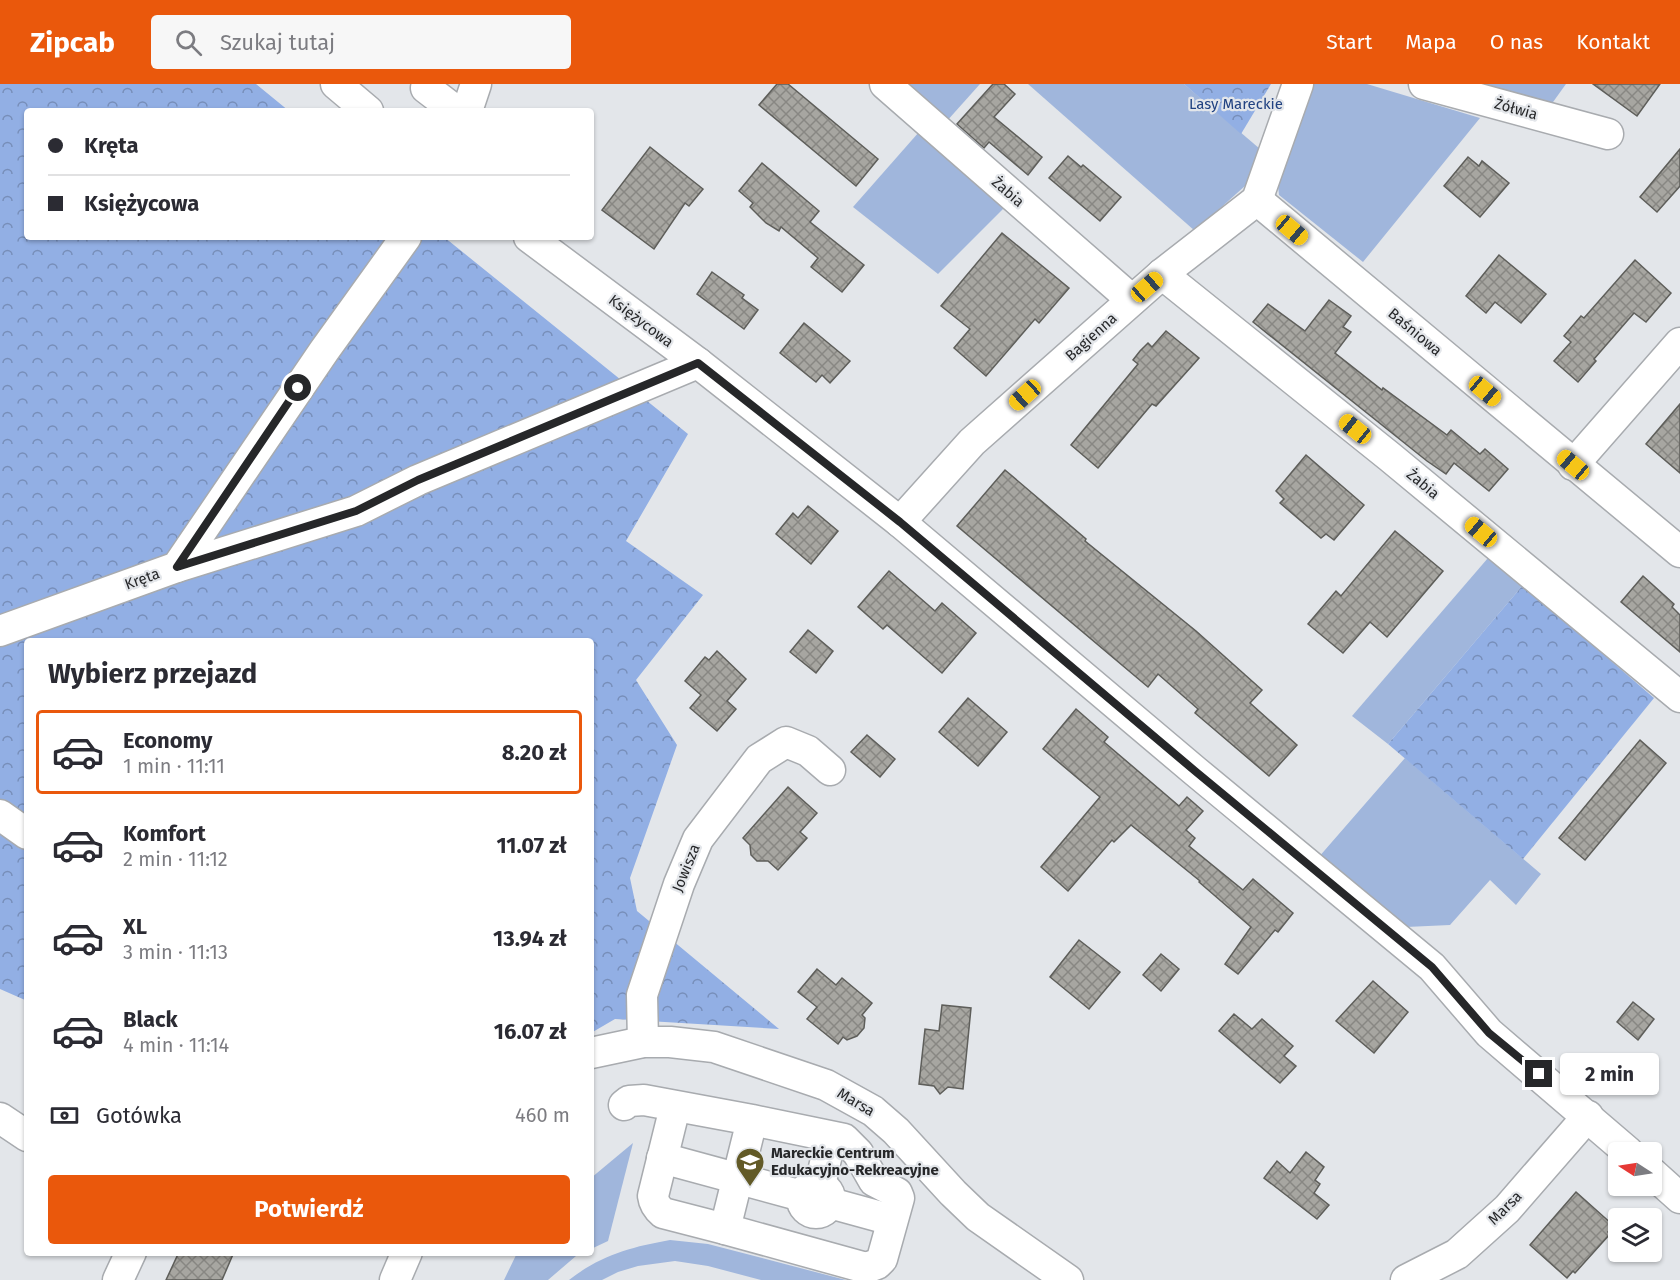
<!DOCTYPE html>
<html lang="pl">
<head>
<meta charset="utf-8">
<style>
  body { margin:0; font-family:"Fira Sans",sans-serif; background:#f7f7f7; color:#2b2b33; height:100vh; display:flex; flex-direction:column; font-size:22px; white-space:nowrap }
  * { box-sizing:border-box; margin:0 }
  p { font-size:20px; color:#7c7c81 }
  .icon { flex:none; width:33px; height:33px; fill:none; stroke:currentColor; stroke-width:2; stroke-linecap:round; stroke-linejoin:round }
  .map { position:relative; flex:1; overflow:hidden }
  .drawer { position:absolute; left:24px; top:554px; width:570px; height:618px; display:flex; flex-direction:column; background:#fff; border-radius:6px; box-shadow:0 2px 4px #0004 }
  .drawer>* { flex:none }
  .banner { position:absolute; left:24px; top:24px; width:570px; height:132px; border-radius:6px; box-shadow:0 2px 4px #0004; display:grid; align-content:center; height:132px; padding:0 24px; background:#fff }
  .needle { width:39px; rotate:282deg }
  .tools { position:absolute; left:1608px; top:1058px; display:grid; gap:12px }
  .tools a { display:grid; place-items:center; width:54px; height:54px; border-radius:6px; background:#fff; box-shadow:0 2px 4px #0004; font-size:30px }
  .end { position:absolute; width:27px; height:27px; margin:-14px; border:8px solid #262729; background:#fff; box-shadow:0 0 0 3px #fff }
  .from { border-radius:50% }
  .bubble { position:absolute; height:42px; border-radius:6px; background:#fff; box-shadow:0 2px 4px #0004; font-size:20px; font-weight:700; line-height:42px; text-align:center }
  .car { position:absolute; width:18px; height:36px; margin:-18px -9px; border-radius:8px; box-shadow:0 0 4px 2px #0007; background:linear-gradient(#f5c518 24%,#345 0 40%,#f5c518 0 76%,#345 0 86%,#f5c518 0) }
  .banner b { display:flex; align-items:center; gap:21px; height:57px; font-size:22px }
  .banner b+b { border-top:2px solid #e1e1e2 }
  .banner i { width:15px; height:15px; background:#2b2b33 }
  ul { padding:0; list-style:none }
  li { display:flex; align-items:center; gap:18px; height:84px; margin:0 12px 9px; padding:0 12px; border:3px solid transparent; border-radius:6px }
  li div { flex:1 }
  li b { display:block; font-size:22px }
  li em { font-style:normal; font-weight:700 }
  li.active { border-color:#ea580c }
  li>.icon { width:54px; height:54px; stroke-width:1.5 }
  h2 { padding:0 24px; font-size:27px; line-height:72px }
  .pay { display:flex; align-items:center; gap:15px; height:66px; padding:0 24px; font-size:22px }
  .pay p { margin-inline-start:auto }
  .primary-button { display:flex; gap:12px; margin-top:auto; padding:12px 24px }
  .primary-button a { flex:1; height:69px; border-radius:6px; background:#ea580c; color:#fff; font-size:24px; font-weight:700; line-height:69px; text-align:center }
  header { display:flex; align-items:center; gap:36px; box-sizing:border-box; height:84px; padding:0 30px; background:#ea580c; color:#fff }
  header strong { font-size:28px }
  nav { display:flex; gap:33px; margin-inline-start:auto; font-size:21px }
  .search { width:420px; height:54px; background:#f7f7f7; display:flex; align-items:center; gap:15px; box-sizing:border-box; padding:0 21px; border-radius:6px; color:#7c7c81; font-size:22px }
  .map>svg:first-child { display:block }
</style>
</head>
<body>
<header>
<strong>Zipcab</strong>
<div class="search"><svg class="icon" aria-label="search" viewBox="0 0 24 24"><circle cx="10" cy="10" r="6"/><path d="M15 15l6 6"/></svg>Szukaj tutaj</div>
<nav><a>Start</a><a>Mapa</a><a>O nas</a><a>Kontakt</a></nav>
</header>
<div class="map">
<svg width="1680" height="1196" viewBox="0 0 1680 1196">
  <defs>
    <pattern id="forest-crowns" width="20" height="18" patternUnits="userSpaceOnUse" patternTransform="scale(1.5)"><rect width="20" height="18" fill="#92afe4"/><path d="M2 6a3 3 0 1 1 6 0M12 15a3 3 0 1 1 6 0" fill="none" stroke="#778eb9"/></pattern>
    <pattern id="building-cross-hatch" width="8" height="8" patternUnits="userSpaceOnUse" patternTransform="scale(1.5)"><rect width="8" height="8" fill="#a7a6a1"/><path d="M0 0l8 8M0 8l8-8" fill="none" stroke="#888783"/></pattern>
  </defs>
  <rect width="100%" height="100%" fill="#e3e6ea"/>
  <!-- grass -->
  <g fill="#a0b6dc">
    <path d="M901,0h79l-34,38z"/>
    <path d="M1028,0h156l76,65 -14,36 -51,46z"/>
    <path d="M1309,0h58l113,34 -117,144 -84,-67 -2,-18z"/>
    <path d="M1468,0h98l-18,25z"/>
    <path d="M919,48l89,72 -70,70 -85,-67z"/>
    <path d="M1488,474l35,27 -135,159 -36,-28z"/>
    <path d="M1405,674l136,116 -25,31 -26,-25 -40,45 -44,2 -88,-69z"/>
    <path d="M633,1059l-25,98 -17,8v-71z"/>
    <path d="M670,1156l38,4 138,36h-85l-53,-14 -33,-5 -37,5 -20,6 -16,8h-33c32,-25 62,-33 101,-40z"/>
    <path d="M517,1169v-1l67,1 -8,3 -28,24h-44z"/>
  </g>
  <!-- forest -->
  <g fill="url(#forest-crowns)">
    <path d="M0,0h256l33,27h-262v126h417l244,197 -62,107 77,54 -67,85 41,65 -47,133 7,33 142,118 -164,-10 -24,14v-393h-564v359l-2,1 -25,-11z"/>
    <path d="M1184,0h87l-30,50z"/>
    <path d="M1523,501l131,113 -131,161 -135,-115z"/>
  </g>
  <!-- building -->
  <g fill="url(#building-cross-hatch)" stroke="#5e5e5a" stroke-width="1.5">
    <path d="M777,0h11l90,75 -22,27 -97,-81z"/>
    <path d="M993,0h11l11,10 -21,23 48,40 -14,18 -39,-33 -5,6 -27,-24z"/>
    <path d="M1593,0h67l-23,32z"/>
    <path d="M650,63l53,42 -14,17 -4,-3 -31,46 -52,-39z"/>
    <path d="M1680,65v37l-23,26 -17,-15z"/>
    <path d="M1068,72l13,11 2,-2 38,32 -21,24 -51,-43z"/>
    <path d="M1468,73l11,9 3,-5 27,22 -29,34 -36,-31z"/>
    <path d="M762,79l57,48 -9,11 54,43 -22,27 -31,-25 7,-9 -37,-31 -2,4 -13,-8 -16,-16 3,-4 -14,-12z"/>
    <path d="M1002,149l67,55 -30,35 -4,-4 -49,57 -32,-28 16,-19 -29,-23z"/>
    <path d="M1499,171l47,39 -25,29 -26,-21 -9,11 -20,-17z"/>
    <path d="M1635,176l36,33 -25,29 -12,-9 -40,46 2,2 -18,21 -24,-21 17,-19 -7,-6 17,-20 3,2z"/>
    <path d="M712,188l32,23 -2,3 16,12 -14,19 -47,-35z"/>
    <path d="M1329,216l22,16 -8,11 8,5 -16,21 47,37 1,-2 64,47 4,-5 29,24 5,-5 23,20 -19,22 -35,-28 -8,11 -19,-13 -174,-139 15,-18 37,27z"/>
    <path d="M804,239l46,38 -20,22 -8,-8 -6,7 -36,-29z"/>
    <path d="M1166,247l33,27 -43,48 -4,-2 -54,64 -27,-23 67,-81 -5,-4 7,-9 8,-8 4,4z"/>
    <path d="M1680,320v69l-34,-29z"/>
    <path d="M1306,371l58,50 -30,35 -8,-6 -5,4 -41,-35 4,-4 -8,-8z"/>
    <path d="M1005,386l81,69 -1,2 111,90 66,59 -12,13 47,42 -28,31 -74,-63 3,-4 -40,-35 -10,13 -191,-161z"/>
    <path d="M808,422l30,25 -27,33 -35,-30 17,-21 5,5z"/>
    <path d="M1395,447l48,40 -56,66 -17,-15 -27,31 -35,-29 28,-33 5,5z"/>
    <path d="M889,487l46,40 7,-8 34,30 -34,40 -55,-48 -4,4 -25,-22z"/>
    <path d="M1643,492l31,28 -2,3 8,8v37l-59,-50z"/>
    <path d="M808,546l25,21 -17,22 -26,-21z"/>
    <path d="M717,567l29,28 -19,22 9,8 -19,22 -27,-23 11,-13 -16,-14 20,-24 4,3z"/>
    <path d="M968,614l39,34 -29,34 -39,-34z"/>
    <path d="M1076,625l32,28 -4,5 75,64 8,-9 16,14 -17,19 9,8 -6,8 54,44 10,-11 40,34 -15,19 -3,-2 -37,44 -13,-10 26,-37 -52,-45 1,-1 -69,-56 -17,17 -2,-2 -44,51 -27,-24 59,-70 -57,-48z"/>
    <path d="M867,651l28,24 -15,18 -29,-25z"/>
    <path d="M1640,656l26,23 -81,97 -26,-22z"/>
    <path d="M788,703l29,26 -17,19 7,6 -29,32 -10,-9h-11l-6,-6 -1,-10 -7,-7z"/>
    <path d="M1079,856l41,32 -31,37 -39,-32z"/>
    <path d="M1161,870l18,15 -18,22 -18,-16z"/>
    <path d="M817,885l19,16 6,-7 30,25 -10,12 3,3 -1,10 -7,8 -10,4 -4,-3 -5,7 -31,-25 10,-12 -19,-15z"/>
    <path d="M1373,897l35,31 -34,41 -38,-32z"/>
    <path d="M1633,918l21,17 -16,21 -21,-18z"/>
    <path d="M942,921l29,3 -8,81 -15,-2 -8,7 -6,-8 -15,-2 6,-55 14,2z"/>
    <path d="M1234,930l18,15 10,-10 31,27 -9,10 12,10 -16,17 -61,-52z"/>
    <path d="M1306,1068l18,15 -9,13 5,4 -6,9 15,12 -12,14 -53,-41 13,-17 13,12z"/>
    <path d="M1576,1108l37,33 -5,7 2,2 -35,39 -2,-2 -6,7 -37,-33z"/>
    <path d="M179,1168h55l-12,28h-56z"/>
  </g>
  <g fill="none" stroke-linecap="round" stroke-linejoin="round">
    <!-- minor casing -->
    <g stroke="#a8abaf" stroke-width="33">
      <g id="minor">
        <path d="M336,0l32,27"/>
        <path d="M885,0l247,216"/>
        <path d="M1424,0l184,50"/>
        <path d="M426,4l30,23"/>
        <path d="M467,27l9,-27"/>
        <path d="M1257,116l423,352"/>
        <path d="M529,153l169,126 202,159 295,249 237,196 57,66 139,119"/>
        <path d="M1162,190l228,183 290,240"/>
        <path d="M1573,381l107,-122"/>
        <path d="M900,438l72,-80 190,-168 95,-74 41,-116"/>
        <path d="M177,483l179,-56 62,-31 280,-117"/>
        <path d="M0,547l177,-64 147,-216 82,-114"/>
        <path d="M0,731l27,19"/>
        <path d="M643,958l-1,-47 37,-111 19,-45 61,-80 27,-17 22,9 22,19"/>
        <path d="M591,969l52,-11h27l44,5 112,38 47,26 23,20 57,62 25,24 90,63"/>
        <path d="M624,1021l5,-4 15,-1 108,20 -27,109 141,39 11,-4 5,-5 17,-61 -2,-5 -23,-12 -16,-28 -14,-14 -92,-19"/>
        <path d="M675,1023l-22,89c1,8 4,12 10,17l62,16"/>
        <path d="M0,1034l27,18"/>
        <path d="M662,1074l140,38"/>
        <path d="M1652,1089l28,25"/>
        <circle cx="816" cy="1115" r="14"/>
        <path d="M820,1101l11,-48"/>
        <path d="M830,1119l62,17"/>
        <path d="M118,1196l13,-28"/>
        <path d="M395,1196l12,-28"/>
        <path d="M1406,1196l51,-26 50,-45 81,-93"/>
      </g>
    </g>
    <!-- minor -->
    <use href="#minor" stroke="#fff" stroke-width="30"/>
  </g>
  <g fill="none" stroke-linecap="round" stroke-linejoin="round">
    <!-- route -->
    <path stroke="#262729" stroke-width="8" d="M298,304l-121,179 179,-56 62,-31 280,-117 202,159 295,249 237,196 57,66 50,41"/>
  </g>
  <!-- icons -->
  <defs>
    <g id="school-pin" transform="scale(1.5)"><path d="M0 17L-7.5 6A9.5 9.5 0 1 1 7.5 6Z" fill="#625a27" stroke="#e3e6ea"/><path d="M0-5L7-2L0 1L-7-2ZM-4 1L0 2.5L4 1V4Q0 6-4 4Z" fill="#fff"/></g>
  </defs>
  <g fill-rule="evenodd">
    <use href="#school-pin" x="750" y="1078"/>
  </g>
  <g text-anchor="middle" stroke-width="4.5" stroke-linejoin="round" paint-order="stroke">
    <!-- park labels -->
    <g font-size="15" fill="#214281" stroke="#e3e6ea">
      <text x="1236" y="25">Lasy Mareckie</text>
    </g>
    <!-- street labels -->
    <g font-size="15" fill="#262729" stroke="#e3e6ea">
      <text transform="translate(1516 25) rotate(15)" y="5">Żółwia</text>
      <text transform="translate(1008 108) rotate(41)" y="5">Żabia</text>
      <text transform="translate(641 237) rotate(37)" y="5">Księżycowa</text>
      <text transform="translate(1415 248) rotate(40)" y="5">Baśniowa</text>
      <text transform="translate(1091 253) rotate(-42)" y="5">Bagienna</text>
      <text transform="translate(1423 400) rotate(40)" y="5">Żabia</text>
      <text transform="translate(142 495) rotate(-20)" y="5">Kręta</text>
      <text transform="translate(686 784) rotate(-68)" y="5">Jowisza</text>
      <text transform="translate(856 1018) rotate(31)" y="5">Marsa</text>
      <text transform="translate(1505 1124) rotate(-45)" y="5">Marsa</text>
    </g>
    <!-- poi labels -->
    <g font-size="15" font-weight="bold" fill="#262729" stroke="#e3e6ea" text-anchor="start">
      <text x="771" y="1074">Mareckie Centrum<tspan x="771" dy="17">Edukacyjno-Rekreacyjne</tspan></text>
    </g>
  </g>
</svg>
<div class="tools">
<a><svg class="needle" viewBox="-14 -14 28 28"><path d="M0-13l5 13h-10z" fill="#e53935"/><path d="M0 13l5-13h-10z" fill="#7c7c81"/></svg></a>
<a><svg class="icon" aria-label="layers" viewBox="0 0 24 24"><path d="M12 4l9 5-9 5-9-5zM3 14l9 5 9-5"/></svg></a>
</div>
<i class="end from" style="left:298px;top:304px"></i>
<i class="end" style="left:1539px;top:990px"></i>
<div class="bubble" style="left:1560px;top:969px;width:99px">2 min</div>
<i class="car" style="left:1292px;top:146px;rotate:130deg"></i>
<i class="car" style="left:1147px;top:203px;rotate:49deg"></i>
<i class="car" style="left:1485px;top:307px;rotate:130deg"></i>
<i class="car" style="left:1025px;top:311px;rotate:228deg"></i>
<i class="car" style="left:1355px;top:345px;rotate:309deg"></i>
<i class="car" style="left:1573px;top:381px;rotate:310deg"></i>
<i class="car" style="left:1481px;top:448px;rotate:310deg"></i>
<div class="banner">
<b><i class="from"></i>Kręta</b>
<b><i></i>Księżycowa</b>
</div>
<section class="drawer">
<h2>Wybierz przejazd</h2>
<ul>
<li class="active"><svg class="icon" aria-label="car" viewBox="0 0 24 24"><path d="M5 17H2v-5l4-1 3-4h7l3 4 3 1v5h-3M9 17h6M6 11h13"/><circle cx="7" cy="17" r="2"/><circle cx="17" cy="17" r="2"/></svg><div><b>Economy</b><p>1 min · 11:11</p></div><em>8.20 zł</em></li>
<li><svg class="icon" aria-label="car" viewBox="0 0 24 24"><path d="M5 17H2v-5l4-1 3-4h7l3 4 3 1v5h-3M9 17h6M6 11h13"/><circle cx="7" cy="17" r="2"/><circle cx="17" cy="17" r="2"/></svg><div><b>Komfort</b><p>2 min · 11:12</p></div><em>11.07 zł</em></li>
<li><svg class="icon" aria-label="car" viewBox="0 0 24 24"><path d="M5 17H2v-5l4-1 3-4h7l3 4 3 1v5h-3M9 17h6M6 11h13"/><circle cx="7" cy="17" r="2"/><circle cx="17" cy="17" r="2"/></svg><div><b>XL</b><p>3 min · 11:13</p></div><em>13.94 zł</em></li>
<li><svg class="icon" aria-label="car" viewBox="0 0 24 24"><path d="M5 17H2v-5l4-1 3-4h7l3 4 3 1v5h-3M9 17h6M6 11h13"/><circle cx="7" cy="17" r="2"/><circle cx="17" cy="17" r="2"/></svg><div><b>Black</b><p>4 min · 11:14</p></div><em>16.07 zł</em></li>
</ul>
<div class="pay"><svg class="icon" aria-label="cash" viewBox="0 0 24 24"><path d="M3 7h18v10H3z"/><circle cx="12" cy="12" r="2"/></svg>Gotówka<p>460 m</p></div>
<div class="primary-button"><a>Potwierdź</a></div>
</section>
</div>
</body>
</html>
